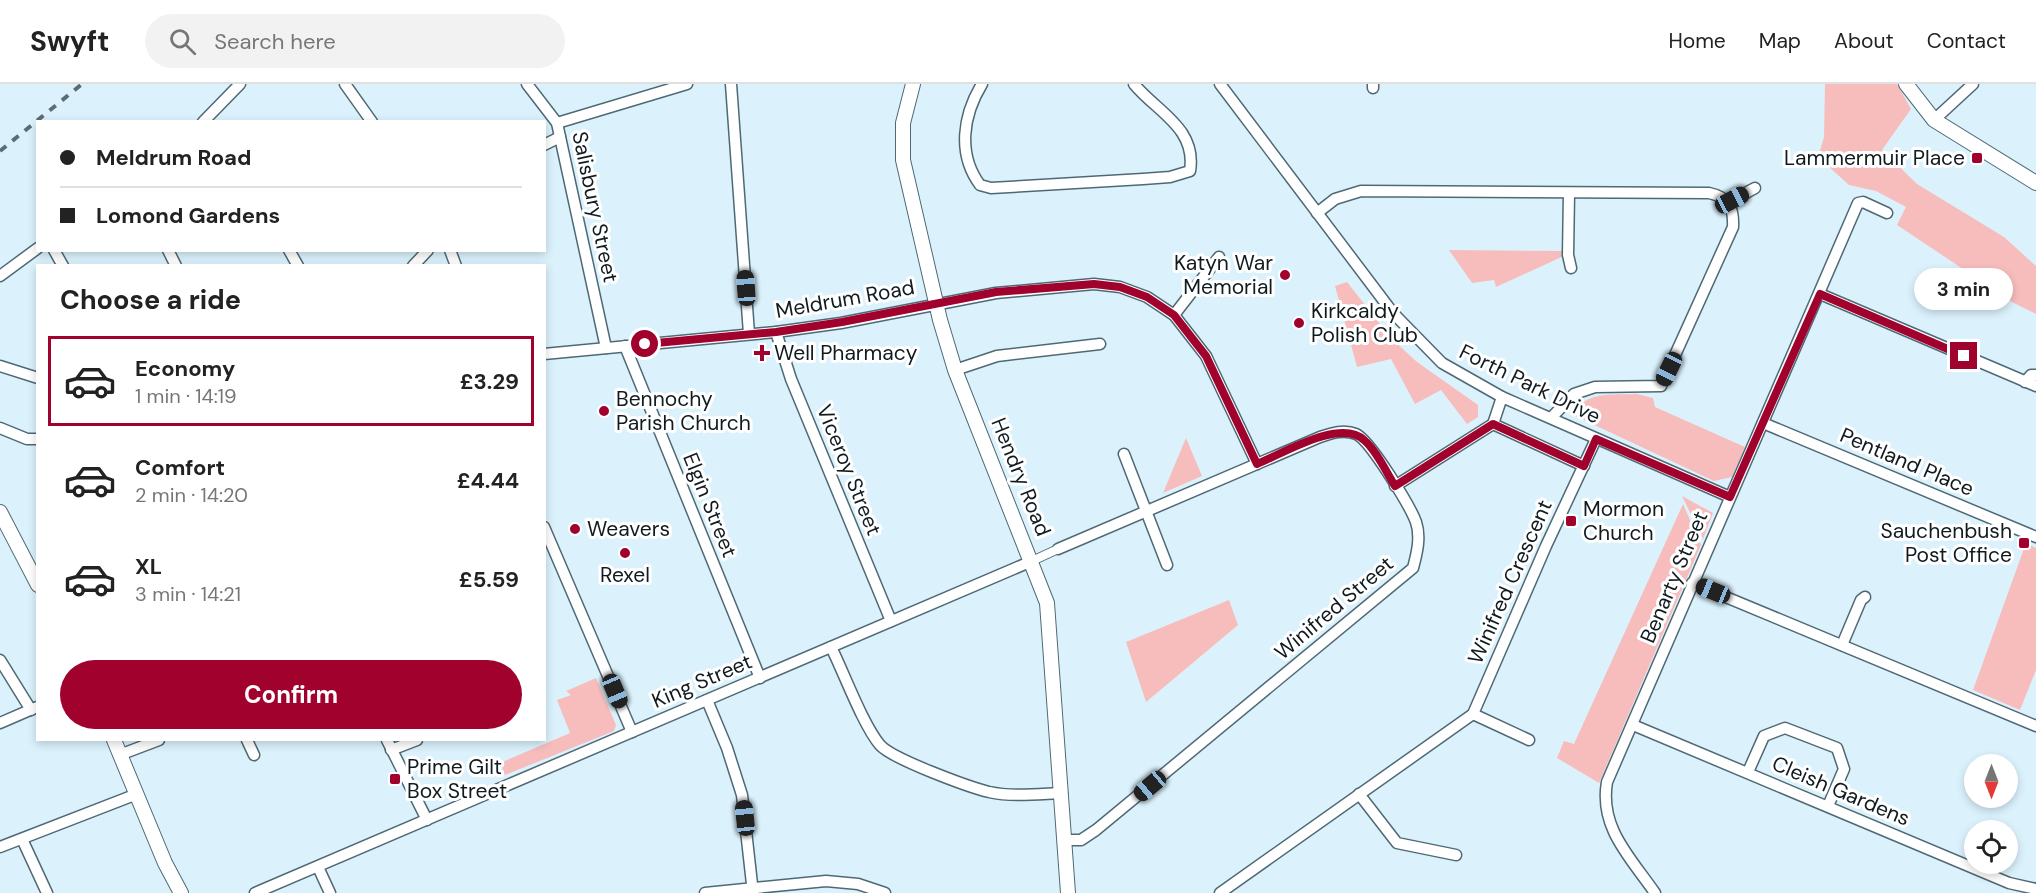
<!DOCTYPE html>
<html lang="en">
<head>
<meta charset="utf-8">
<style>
  body { margin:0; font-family:"DM Sans",sans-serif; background:#f2f2f2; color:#222; height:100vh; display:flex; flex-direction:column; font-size:22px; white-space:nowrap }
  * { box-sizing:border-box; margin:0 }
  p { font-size:20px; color:#767676 }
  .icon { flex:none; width:33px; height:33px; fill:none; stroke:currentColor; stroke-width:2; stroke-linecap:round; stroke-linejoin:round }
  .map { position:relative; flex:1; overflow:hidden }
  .drawer { position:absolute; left:36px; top:180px; width:510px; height:477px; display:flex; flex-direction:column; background:#fff; border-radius:0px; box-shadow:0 3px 9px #0003 }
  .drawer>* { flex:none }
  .banner { position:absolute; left:36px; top:36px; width:510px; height:132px; border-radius:0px; box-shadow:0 3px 9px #0003; display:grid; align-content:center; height:132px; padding:0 24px; background:#fff }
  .needle { width:39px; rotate:180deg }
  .buttons { position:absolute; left:1964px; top:670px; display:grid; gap:12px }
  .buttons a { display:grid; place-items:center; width:54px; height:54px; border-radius:50%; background:#fff; box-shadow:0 3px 9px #0003; font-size:30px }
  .end { position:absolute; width:27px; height:27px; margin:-14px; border:8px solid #a1012d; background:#fff; box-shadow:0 0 0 3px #fff }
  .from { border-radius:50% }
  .bubble { position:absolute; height:42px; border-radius:21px; background:#fff; box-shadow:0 3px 9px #0003; font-size:20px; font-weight:700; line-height:42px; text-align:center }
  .car { position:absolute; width:18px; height:36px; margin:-18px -9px; border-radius:8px; box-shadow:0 0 4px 2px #0007; background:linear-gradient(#222 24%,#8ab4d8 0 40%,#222 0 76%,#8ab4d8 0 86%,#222 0) }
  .banner b { display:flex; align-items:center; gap:21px; height:57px; font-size:22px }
  .banner b+b { border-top:2px solid #e0e0e0 }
  .banner i { width:15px; height:15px; background:#222 }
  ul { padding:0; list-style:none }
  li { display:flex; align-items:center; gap:18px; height:90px; margin:0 12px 9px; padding:0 12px; border:3px solid transparent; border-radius:0px }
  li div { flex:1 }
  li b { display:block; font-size:22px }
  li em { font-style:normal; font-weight:700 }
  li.current { border-color:#a1012d }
  li>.icon { width:54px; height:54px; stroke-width:1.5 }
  h2 { padding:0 24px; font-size:27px; line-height:72px }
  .cta { display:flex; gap:12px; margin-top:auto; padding:12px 24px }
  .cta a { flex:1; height:69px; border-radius:36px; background:#a1012d; color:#fff; font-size:24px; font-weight:700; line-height:69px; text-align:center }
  header { display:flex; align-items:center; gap:36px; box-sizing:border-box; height:84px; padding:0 30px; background:#fff; border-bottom:2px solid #e0e0e0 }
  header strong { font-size:28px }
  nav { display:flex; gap:33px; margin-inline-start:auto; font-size:21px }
  .search { width:420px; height:54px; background:#f2f2f2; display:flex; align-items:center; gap:15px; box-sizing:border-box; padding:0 21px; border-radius:33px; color:#767676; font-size:22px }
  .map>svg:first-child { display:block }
</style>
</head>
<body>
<header>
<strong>Swyft</strong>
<div class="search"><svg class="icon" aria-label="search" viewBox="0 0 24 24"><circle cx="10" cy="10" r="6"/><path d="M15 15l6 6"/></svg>Search here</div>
<nav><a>Home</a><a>Map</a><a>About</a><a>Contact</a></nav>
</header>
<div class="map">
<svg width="2036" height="809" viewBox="0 0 2036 809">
  <rect width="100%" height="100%" fill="#dbf2fd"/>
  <!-- green -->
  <g fill="#f7bdbd">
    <path d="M1825,0h72l14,25 -29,41 35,34 87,53 32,29v48l-22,-11 -117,-78 9,-18 -30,-16 -27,-6 -31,-28 6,-20z"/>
    <path d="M1449,166l117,1v4l-70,32 -2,-7 -22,3z"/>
    <path d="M1347,198l44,56 26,24 61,43v12l-11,7 -26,-34 -26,14 -24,-45 -34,8 -22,-81z"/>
    <path d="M1637,310l16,4 2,9 90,40 -13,30 -18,4 -141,-66c12,-25 40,-20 64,-21z"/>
    <path d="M1186,354l16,38 -39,17z"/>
    <path d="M1682,412l31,17 -10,26z"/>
    <path d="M1683,420l18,41 -102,238 -42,-25 7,-17 10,3z"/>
    <path d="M2026,459l10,5v122l-16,40 -47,-20z"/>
    <path d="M1229,516l9,25 -92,77 -20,-60z"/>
    <path d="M596,594l20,47 -2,6 -109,44 -5,-12 70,-30 -13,-33 14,-5 -5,-4z"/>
  </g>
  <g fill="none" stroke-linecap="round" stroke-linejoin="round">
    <!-- pedestrian casing -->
    <g stroke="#4f6974" stroke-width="10">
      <path id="pedestrian" d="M1032,477l26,-12"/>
    </g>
    <!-- minor casing -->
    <g stroke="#4f6974" stroke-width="13">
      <g id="minor">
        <path d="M345,0l27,38"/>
        <path d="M527,0l30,39 49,225"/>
        <path d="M731,0l18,250"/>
        <path d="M982,0c-19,31 -25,70 -2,101l11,3 152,-9 27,-2 20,-6c7,-43 -33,-59 -56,-87"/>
        <path d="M1220,0l173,229 49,50 60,34 228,100"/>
        <path d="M1373,0v4"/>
        <path d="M1934,36l39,-36"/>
        <path d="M203,38l37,-38"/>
        <path d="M557,39l130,-39"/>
        <path d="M544,61l16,-8"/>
        <path d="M1569,109l-1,62 3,13"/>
        <path d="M1729,118l26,-14"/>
        <path d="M1317,129l18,-14 26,-8 348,2c19,4 25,14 24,34l-72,159 -66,1 -21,7 -23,24"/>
        <path d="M54,166l9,16"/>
        <path d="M168,166l8,16"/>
        <path d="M289,166l9,16"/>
        <path d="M450,166l6,16"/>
        <path d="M413,182l15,-16"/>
        <path d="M0,192l38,-28"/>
        <path d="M1820,210l216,92"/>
        <path d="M1174,231l45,-58"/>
        <path d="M776,248l15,47 100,242"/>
        <path d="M625,262l135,332"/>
        <path d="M544,270l232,-22 65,-9 155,-30 98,-9 26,3 27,10 27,18 32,41 51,108"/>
        <path d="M0,282l38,12"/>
        <path d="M955,286l42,-14 103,-12"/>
        <path d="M2025,298l6,-7h5"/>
        <path d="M1763,339l273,114"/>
        <path d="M1493,340l9,-27"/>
        <path d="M0,344l27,11h11"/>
        <path d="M1124,370l43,111"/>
        <path d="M1395,402l98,-62 91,42"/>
        <path d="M544,443l88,205"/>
        <path d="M1058,465l262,-112c12,-4 24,-8 36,-3 14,6 54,72 60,88 5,15 1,31 -3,46l-317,262 -15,10h-16"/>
        <path d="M1692,499l344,143"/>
        <path d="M1842,561l19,-45 4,-3"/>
        <path d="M831,563c13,26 32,78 49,98 12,14 89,42 109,47 23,5 49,2 73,1"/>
        <path d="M0,576l31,50"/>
        <path d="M707,616l20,48 15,47 11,98"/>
        <path d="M1473,630l56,26"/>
        <path d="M0,639l37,-16"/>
        <path d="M1633,641l376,158 27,6"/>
        <path d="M247,656l7,15"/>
        <path d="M387,656l40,80"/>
        <path d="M391,666l26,-10"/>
        <path d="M122,670l37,-14"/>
        <path d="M1748,688l16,-36 21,-8 52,20 7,21 -16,37"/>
        <path d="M1359,710l38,49 59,12"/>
        <path d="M22,755l25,54"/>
        <path d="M0,763l137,-53"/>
        <path d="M318,783l12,26"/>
        <path d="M255,809l777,-332"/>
        <path d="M705,809l121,-12 32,3 27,9"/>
        <path d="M1220,809l253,-179 73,-168 50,-107"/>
        <path d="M1655,809c-24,-35 -56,-65 -48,-111l251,-579 5,-1 24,11"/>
      </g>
    </g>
    <!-- tertiary casing -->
    <g stroke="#4f6974" stroke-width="16">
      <g id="tertiary">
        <path d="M913,0l-10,39v37l37,160 15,50 92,233 21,290"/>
        <path d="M1906,0l28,36 102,63"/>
        <path d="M0,428l38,73"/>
        <path d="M114,656l51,123 16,30"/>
      </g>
    </g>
    <!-- pedestrian -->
    <use href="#pedestrian" stroke="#fff" stroke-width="8"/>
    <!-- minor -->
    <use href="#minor" stroke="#fff" stroke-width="10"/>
    <!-- tertiary -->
    <use href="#tertiary" stroke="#fff" stroke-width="14"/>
    <!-- rail -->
    <path stroke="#5d6c73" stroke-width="4" stroke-dasharray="8 8" stroke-linecap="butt" d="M0,67l82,-67"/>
  </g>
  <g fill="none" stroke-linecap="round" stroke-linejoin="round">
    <!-- route -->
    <path stroke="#a1012d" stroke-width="8" d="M645,260l131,-12 66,-10 154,-30 98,-8 26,3 27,10 27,18 32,41 51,108c25,-10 83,-46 107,-24 13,11 22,32 31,46l98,-62 91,42 12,-27 134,58 90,-203 144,62"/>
  </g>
  <!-- markers -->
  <g fill="#a1012d" stroke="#fff" stroke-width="2">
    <rect x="1971" y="68" width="12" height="12" rx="3"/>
    <circle cx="1285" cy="191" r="6"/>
    <circle cx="1299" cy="239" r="6"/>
    <path d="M759 260h6v6h6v6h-6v6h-6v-6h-6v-6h6z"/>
    <circle cx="604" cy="327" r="6"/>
    <rect x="1565" y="431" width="12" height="12" rx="3"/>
    <circle cx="575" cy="445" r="6"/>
    <rect x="2018" y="453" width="12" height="12" rx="3"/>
    <circle cx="625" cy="469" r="6"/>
    <rect x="389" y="689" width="12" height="12" rx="3"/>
  </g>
  <g text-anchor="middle" stroke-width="6" stroke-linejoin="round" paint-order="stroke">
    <!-- poi labels -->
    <g font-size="21" fill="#101a1f" stroke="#fff" text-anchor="start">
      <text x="1965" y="81" text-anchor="end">Lammermuir Place</text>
      <text x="1273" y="186" text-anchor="end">Katyn War<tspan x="1273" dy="24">Memorial</tspan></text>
      <text x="1311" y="234">Kirkcaldy<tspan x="1311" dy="24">Polish Club</tspan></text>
      <text x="774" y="276">Well Pharmacy</text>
      <text x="616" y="322">Bennochy<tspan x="616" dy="24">Parish Church</tspan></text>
      <text x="1583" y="432">Mormon<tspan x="1583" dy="24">Church</tspan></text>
      <text x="587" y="452">Weavers</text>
      <text x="2012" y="454" text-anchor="end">Sauchenbush<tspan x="2012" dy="24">Post Office</tspan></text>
      <text x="625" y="498" text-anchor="middle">Rexel</text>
      <text x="407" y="690">Prime Gilt<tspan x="407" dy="24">Box Street</tspan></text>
    </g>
    <!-- street labels -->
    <g font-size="21" fill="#101a1f" stroke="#fff">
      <text transform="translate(595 123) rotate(78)" y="7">Salisbury Street</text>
      <text transform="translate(845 215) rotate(-10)" y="7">Meldrum Road</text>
      <text transform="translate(1530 300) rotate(26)" y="7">Forth Park Drive</text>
      <text transform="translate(1907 378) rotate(23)" y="7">Pentland Place</text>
      <text transform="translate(849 386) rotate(68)" y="7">Viceroy Street</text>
      <text transform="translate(1021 393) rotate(68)" y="7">Hendry Road</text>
      <text transform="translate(710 421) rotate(68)" y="7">Elgin Street</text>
      <text transform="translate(1674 493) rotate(-67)" y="7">Benarty Street</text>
      <text transform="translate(1510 498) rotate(-66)" y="7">Winifred Crescent</text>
      <text transform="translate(1334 524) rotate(-40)" y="7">Winifred Street</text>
      <text transform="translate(702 597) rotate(-23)" y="7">King Street</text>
      <text transform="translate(1841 707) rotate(23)" y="7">Cleish Gardens</text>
    </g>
  </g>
</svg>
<div class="buttons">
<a><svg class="needle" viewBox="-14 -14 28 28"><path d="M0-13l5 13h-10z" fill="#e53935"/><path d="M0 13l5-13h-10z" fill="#767676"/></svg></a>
<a><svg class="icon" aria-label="locate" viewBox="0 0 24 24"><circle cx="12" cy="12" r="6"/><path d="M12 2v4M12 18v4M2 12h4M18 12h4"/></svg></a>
</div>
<i class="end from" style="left:645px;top:260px"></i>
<i class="end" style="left:1964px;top:272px"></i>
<div class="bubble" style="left:1914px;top:184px;width:99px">3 min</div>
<i class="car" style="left:1732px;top:116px;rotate:62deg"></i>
<i class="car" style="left:746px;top:204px;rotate:356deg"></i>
<i class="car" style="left:1669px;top:285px;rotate:206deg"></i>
<i class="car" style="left:1713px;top:507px;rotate:292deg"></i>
<i class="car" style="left:615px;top:607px;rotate:157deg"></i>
<i class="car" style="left:1150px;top:702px;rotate:230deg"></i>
<i class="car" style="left:745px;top:734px;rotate:354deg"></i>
<div class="banner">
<b><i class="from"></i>Meldrum Road</b>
<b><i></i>Lomond Gardens</b>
</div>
<section class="drawer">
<h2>Choose a ride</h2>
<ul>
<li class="current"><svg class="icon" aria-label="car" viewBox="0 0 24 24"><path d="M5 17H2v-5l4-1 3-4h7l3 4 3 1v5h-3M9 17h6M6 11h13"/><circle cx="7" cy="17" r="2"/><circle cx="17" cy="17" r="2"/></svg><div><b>Economy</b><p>1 min · 14:19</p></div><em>£3.29</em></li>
<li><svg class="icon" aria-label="car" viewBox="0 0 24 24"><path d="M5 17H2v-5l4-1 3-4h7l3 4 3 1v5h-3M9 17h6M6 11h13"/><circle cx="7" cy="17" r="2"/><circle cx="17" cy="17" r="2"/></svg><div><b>Comfort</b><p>2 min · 14:20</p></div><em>£4.44</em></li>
<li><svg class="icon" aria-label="car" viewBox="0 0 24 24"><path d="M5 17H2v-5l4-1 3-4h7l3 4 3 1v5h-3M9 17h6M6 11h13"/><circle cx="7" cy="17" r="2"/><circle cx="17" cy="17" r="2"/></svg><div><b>XL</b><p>3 min · 14:21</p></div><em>£5.59</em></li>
</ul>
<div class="cta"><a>Confirm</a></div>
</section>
</div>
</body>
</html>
